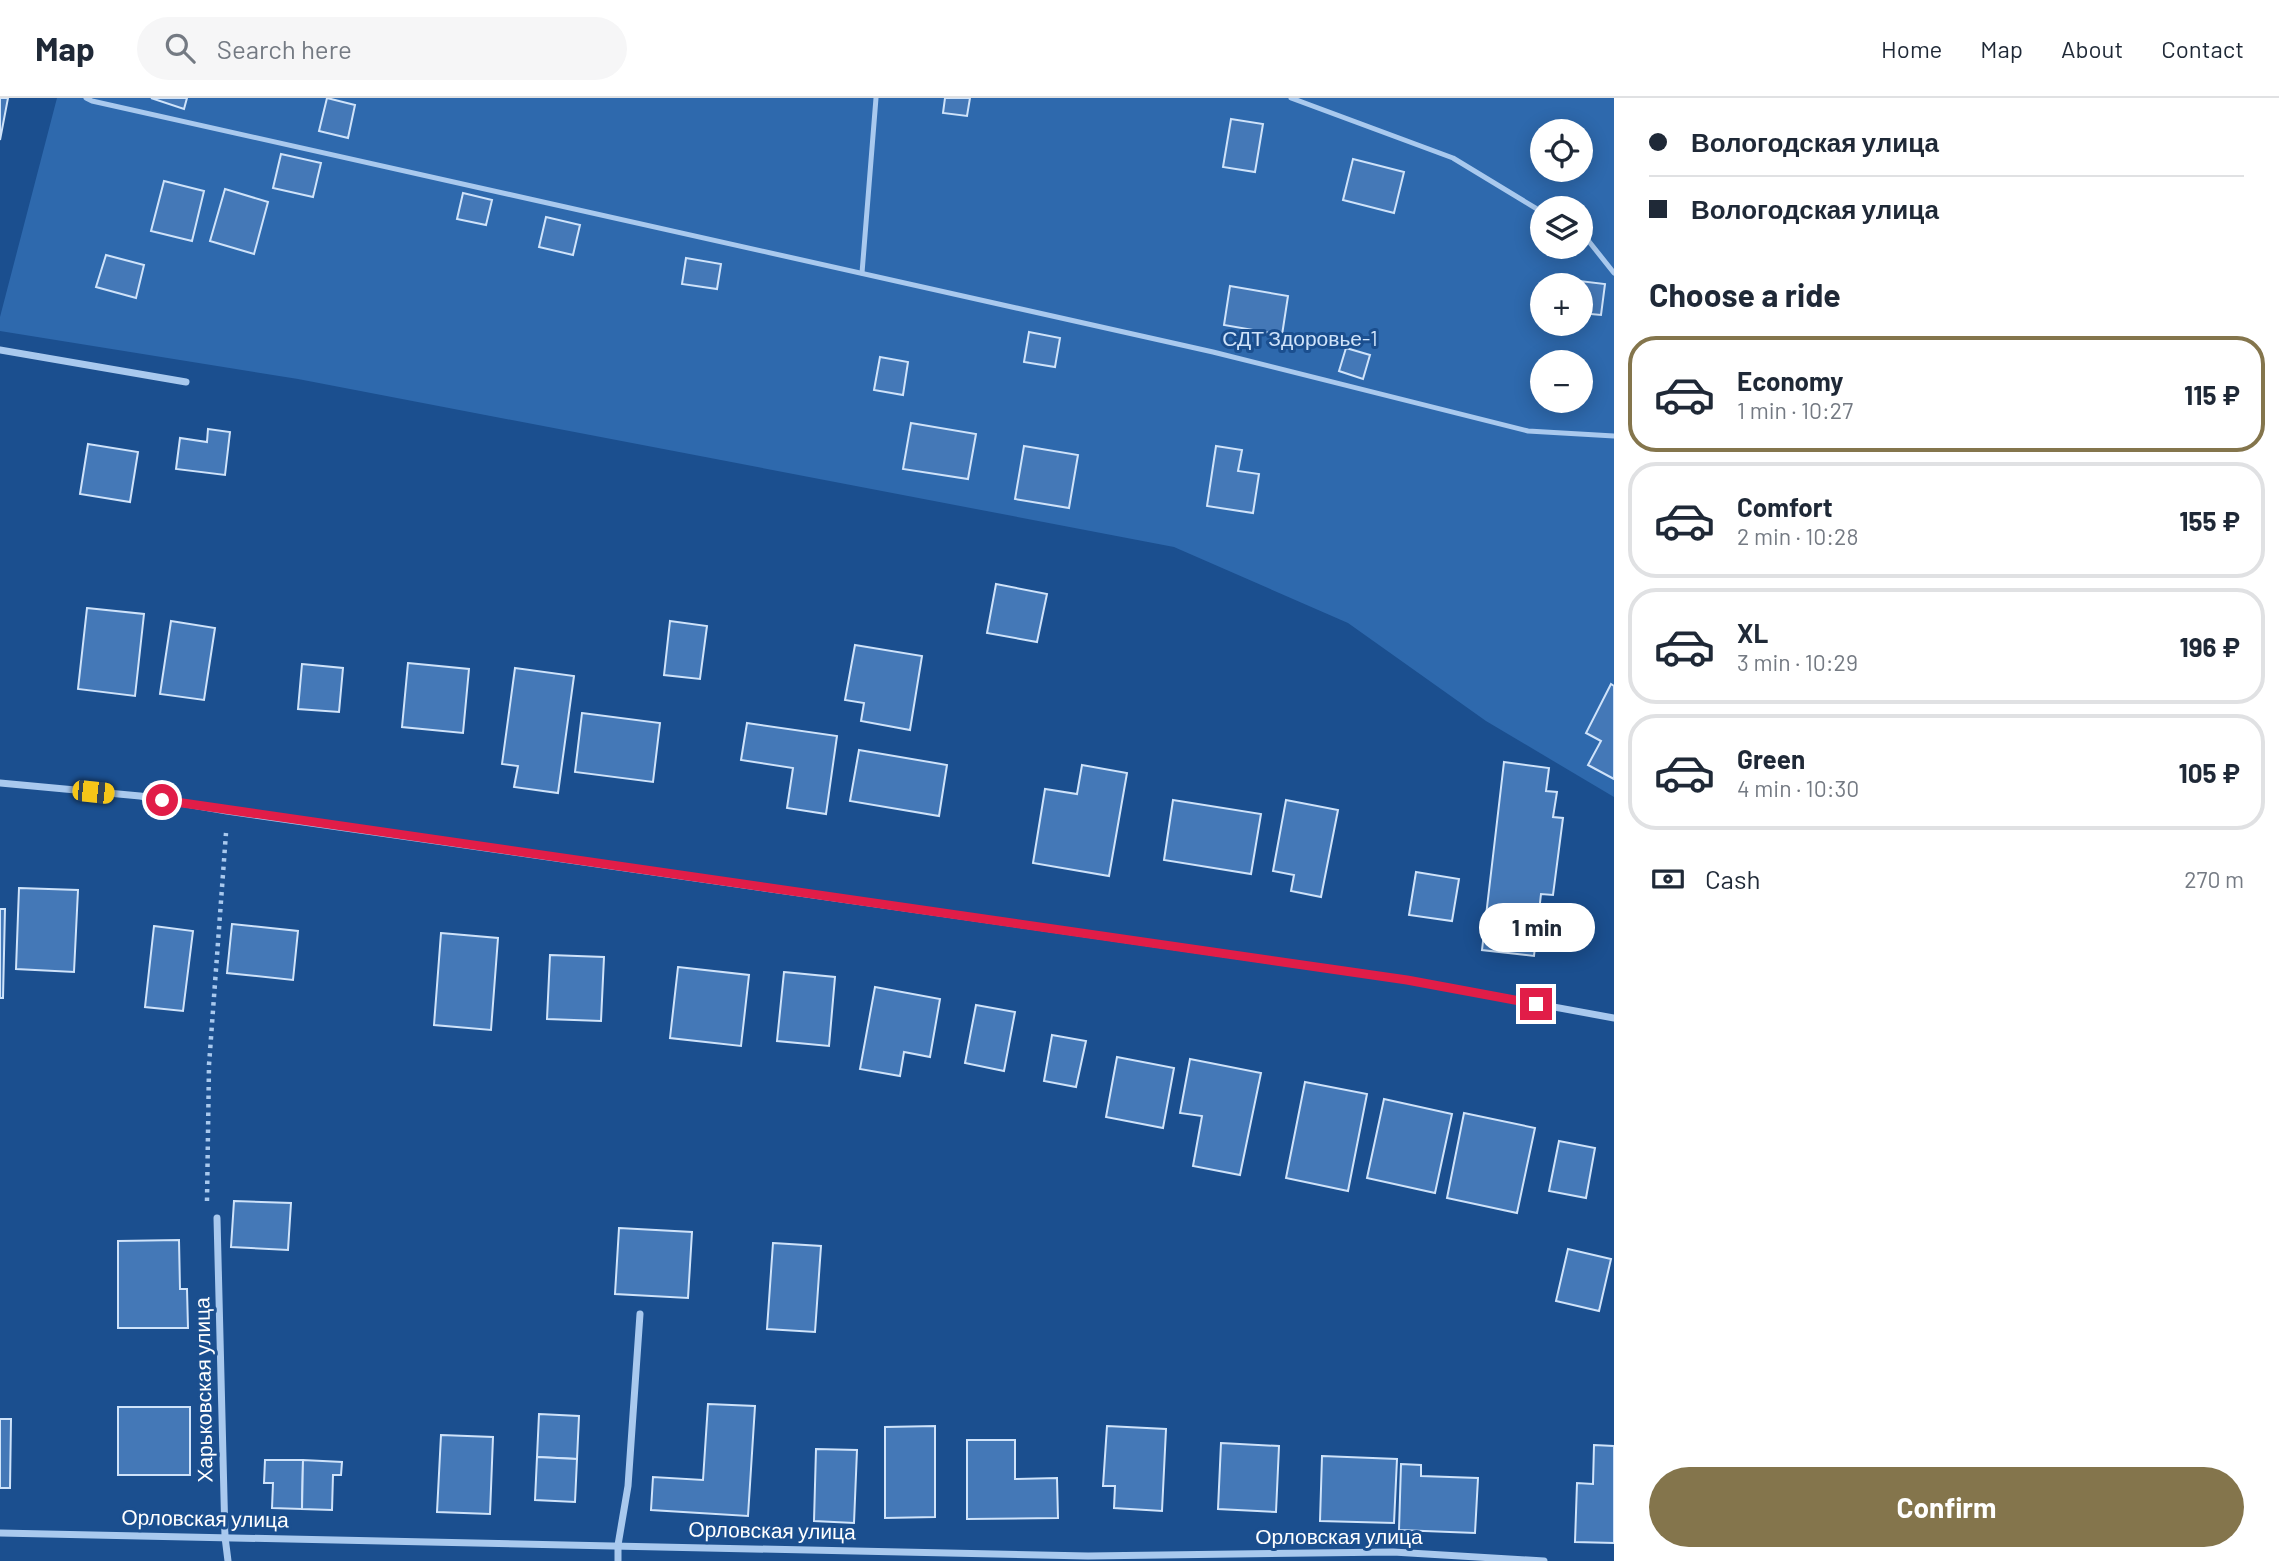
<!DOCTYPE html>
<html lang="en">
<head>
<meta charset="utf-8">
<style>
  body { margin:0; font-family:Barlow,sans-serif; background:#f6f6f7; color:#1f2937; height:100vh; display:flex; flex-direction:column; font-size:26px; white-space:nowrap }
  * { box-sizing:border-box; margin:0 }
  p { font-size:23px; color:#747a83 }
  .icon { flex:none; width:38px; height:38px; fill:none; stroke:currentColor; stroke-width:2; stroke-linecap:round; stroke-linejoin:round }
  .map { position:relative; flex:1; overflow:hidden }
  .drawer { display:flex; flex-direction:column; background:#fff; width:665px }
  .drawer>* { flex:none }
  .top-card { display:grid; align-content:center; height:154px; padding:0 35px; background:#fff }
  .tools { position:absolute; left:1530px; top:21px; display:grid; gap:14px }
  .tools a { display:grid; place-items:center; width:63px; height:63px; border-radius:50%; background:#fff; box-shadow:0 4px 18px #0003; font-size:35px }
  .end { position:absolute; width:32px; height:32px; margin:-16px; border:9px solid #e11d48; background:#fff; box-shadow:0 0 0 4px #fff }
  .from { border-radius:50% }
  .bubble { position:absolute; height:49px; border-radius:24px; background:#fff; box-shadow:0 4px 18px #0003; font-size:23px; font-weight:700; line-height:49px; text-align:center }
  .car { position:absolute; width:21px; height:42px; margin:-21px -10px; border-radius:9px; box-shadow:0 0 5px 2px #0007; background:linear-gradient(#f5c518 24%,#345 0 40%,#f5c518 0 76%,#345 0 86%,#f5c518 0) }
  .top-card b { display:flex; align-items:center; gap:24px; height:66px; font-size:26px }
  .top-card b+b { border-top:2px solid #e0e1e3 }
  .top-card i { width:18px; height:18px; background:#1f2937 }
  ul { padding:0; list-style:none }
  li { display:flex; align-items:center; gap:21px; height:116px; margin:0 14px 10px; padding:0 21px; border:4px solid #e0e1e3; border-radius:28px }
  li div { flex:1 }
  li b { display:block; font-size:26px }
  li em { font-style:normal; font-weight:700 }
  li.current { border-color:#84754c }
  li>.icon { width:63px; height:63px; stroke-width:1.5 }
  h2 { padding:0 35px; font-size:32px; line-height:84px }
  .pay { display:flex; align-items:center; gap:18px; height:77px; padding:0 35px; font-size:26px }
  .pay p { margin-inline-start:auto }
  .action { display:flex; gap:14px; margin-top:auto; padding:14px 35px }
  .action a { flex:1; height:80px; border-radius:42px; background:#84754c; color:#fff; font-size:28px; font-weight:700; line-height:80px; text-align:center }
  header { display:flex; align-items:center; gap:42px; box-sizing:border-box; height:98px; padding:0 35px; background:#fff; border-bottom:2px solid #e0e1e3 }
  header strong { font-size:33px }
  nav { display:flex; gap:38px; margin-inline-start:auto; font-size:24px }
  .search { width:490px; height:63px; background:#f6f6f7; display:flex; align-items:center; gap:18px; box-sizing:border-box; padding:0 24px; border-radius:38px; color:#747a83; font-size:26px }
  main { display:flex; flex:1; min-height:0 }
  .map>svg:first-child { display:block }
</style>
</head>
<body>
<header>
<strong>Map</strong>
<div class="search"><svg class="icon" aria-label="search" viewBox="0 0 24 24"><circle cx="10" cy="10" r="6"/><path d="M15 15l6 6"/></svg>Search here</div>
<nav><a>Home</a><a>Map</a><a>About</a><a>Contact</a></nav>
</header>
<main>
<div class="map">
<svg width="1614" height="1463" viewBox="0 0 1614 1463">
  <rect width="100%" height="100%" fill="#1b4f8f"/>
  <!-- green -->
  <path fill="#2e69ad" fill-rule="evenodd" d="M57,0h1557v699l-128,-76 -138,-98 -174,-76 -876,-168 -298,-48v-14zM1542,33h38v39h-38zM1542,110h38v39h-38zM1542,187h38v39h-38zM1542,264h38v39h-38z"/>
  <!-- building -->
  <g fill="#4478b7" stroke="#cfe3fa" stroke-width="2">
    <path d="M0,0h8l-8,42z"/>
    <path d="M151,0h36l-3,11z"/>
    <path d="M327,0l28,7 -7,33 -29,-7z"/>
    <path d="M945,0h25l-3,18 -24,-3z"/>
    <path d="M1231,21l32,5 -8,48 -32,-5z"/>
    <path d="M281,56l40,9 -8,34 -40,-9z"/>
    <path d="M1353,61l51,13 -10,41 -51,-13z"/>
    <path d="M164,83l40,10 -12,50 -41,-10z"/>
    <path d="M225,91l43,13 -14,52 -44,-13z"/>
    <path d="M463,95l29,7 -6,25 -29,-6z"/>
    <path d="M546,119l34,8 -7,30 -34,-8z"/>
    <path d="M106,157l38,10 -8,33 -40,-11z"/>
    <path d="M686,160l35,6 -4,25 -35,-5z"/>
    <path d="M1571,182l34,4 -4,31 -21,-2v-28h-9z"/>
    <path d="M1230,188l58,10 -6,39 -58,-10z"/>
    <path d="M1029,234l31,6 -5,29 -31,-5z"/>
    <path d="M1346,250l24,7 -7,24 -24,-8z"/>
    <path d="M880,259l28,5 -5,33 -29,-5z"/>
    <path d="M911,325l65,11 -8,45 -65,-10z"/>
    <path d="M208,331l22,3 -5,43 -49,-6 4,-31 27,4z"/>
    <path d="M88,346l50,8 -8,50 -50,-8z"/>
    <path d="M1024,348l54,9 -9,53 -54,-9z"/>
    <path d="M1216,348l26,4 -4,21 21,3 -6,39 -46,-7z"/>
    <path d="M996,486l51,10 -10,48 -50,-9z"/>
    <path d="M87,510l57,6 -9,82 -57,-7z"/>
    <path d="M171,523l44,7 -11,72 -44,-6z"/>
    <path d="M670,523l37,5 -7,53 -36,-4z"/>
    <path d="M855,547l67,11 -12,74 -49,-9 3,-18 -19,-3z"/>
    <path d="M408,565l61,6 -6,64 -61,-6z"/>
    <path d="M302,566l41,4 -4,44 -41,-3z"/>
    <path d="M515,570l59,8 -16,117 -44,-6 4,-21 -16,-2z"/>
    <path d="M1611,586l3,2v93l-26,-14 13,-24 -15,-8z"/>
    <path d="M582,615l78,10 -7,59 -78,-10z"/>
    <path d="M747,625l90,13 -11,78 -39,-6 6,-40 -52,-8z"/>
    <path d="M859,652l88,15 -8,51 -89,-15z"/>
    <path d="M1504,664l45,6 -3,23 11,1 -4,25 10,1 -10,77 -12,-1 -7,62 -52,-6z"/>
    <path d="M1082,667l45,8 -18,103 -76,-13 12,-74 32,5z"/>
    <path d="M1173,702l88,14 -10,60 -87,-14z"/>
    <path d="M1286,702l52,10 -17,87 -30,-6 3,-16 -21,-4z"/>
    <path d="M1416,774l43,7 -7,42 -43,-6z"/>
    <path d="M19,790l59,2 -4,82 -58,-3z"/>
    <path d="M0,811h5l-2,89h-3z"/>
    <path d="M232,826l66,7 -5,49 -66,-7z"/>
    <path d="M154,828l39,5 -10,80 -38,-4z"/>
    <path d="M441,835l57,5 -7,92 -57,-5z"/>
    <path d="M550,857l54,2 -3,64 -54,-2z"/>
    <path d="M678,869l71,8 -8,71 -71,-8z"/>
    <path d="M784,874l51,5 -6,69 -52,-5z"/>
    <path d="M875,889l65,12 -10,58 -26,-5 -4,24 -40,-7z"/>
    <path d="M976,907l39,7 -11,59 -39,-8z"/>
    <path d="M1052,937l34,6 -10,46 -32,-6z"/>
    <path d="M1117,959l57,11 -11,60 -57,-11z"/>
    <path d="M1190,961l71,14 -21,102 -47,-9 9,-50 -22,-3z"/>
    <path d="M1305,984l62,12 -19,97 -62,-13z"/>
    <path d="M1384,1001l68,15 -17,79 -68,-15z"/>
    <path d="M1464,1015l71,15 -18,85 -70,-15z"/>
    <path d="M1559,1043l36,7 -9,50 -37,-7z"/>
    <path d="M234,1103l57,2 -3,47 -57,-3z"/>
    <path d="M619,1130l73,4 -4,66 -73,-4z"/>
    <path d="M179,1142l1,49h7l1,39h-70v-87z"/>
    <path d="M773,1145l48,3 -6,86 -48,-3z"/>
    <path d="M1568,1151l43,10 -12,52 -43,-10z"/>
    <path d="M708,1306l47,2 -7,110 -97,-6 2,-33 50,3z"/>
    <rect x="118" y="1309" width="72" height="68"/>
    <path d="M539,1316l40,2 -2,43 -40,-2z"/>
    <path d="M0,1321h11l-1,69h-10z"/>
    <path d="M935,1328v91l-50,1v-91z"/>
    <path d="M1107,1328l59,3 -4,82 -48,-3 1,-22h-12z"/>
    <path d="M441,1337l52,2 -3,77 -53,-2z"/>
    <path d="M967,1342h48v39l42,-1 1,40 -91,1z"/>
    <path d="M1221,1345l58,3 -3,66 -58,-3z"/>
    <path d="M1594,1347l20,1v97l-39,-1 2,-59 16,1z"/>
    <path d="M816,1351l41,1 -3,73 -40,-2z"/>
    <path d="M1322,1358l75,3 -3,64 -74,-2z"/>
    <path d="M537,1359l40,2 -2,43 -40,-2z"/>
    <path d="M265,1362h38l-1,49 -30,-1 1,-25h-9z"/>
    <path d="M303,1362l39,2 -1,13h-8l-1,35 -30,-1z"/>
    <path d="M1401,1366l20,1v11l57,2 -3,55 -76,-3z"/>
  </g>
  <g fill="none" stroke-linecap="round" stroke-linejoin="round">
    <!-- path -->
    <path stroke="#a9c9ee" stroke-width="4.5" stroke-dasharray="3.5 5" stroke-linecap="butt" d="M207,1103l2,-136 17,-232"/>
    <!-- service -->
    <g stroke="#a9c9ee" stroke-width="5">
      <path d="M86,0l6,3 1121,251 315,79 86,5"/>
      <path d="M1291,0l162,60 89,54"/>
      <path d="M1580,137l7,4 27,34"/>
      <path d="M862,175l14,-175"/>
    </g>
    <!-- minor -->
    <g stroke="#a9c9ee" stroke-width="7">
      <path d="M0,252l186,32"/>
      <path d="M0,685l140,13 87,15 1180,169 207,38"/>
      <path d="M217,1120l8,319 3,24"/>
      <path d="M0,1435l1088,23 305,-4 151,9"/>
      <path d="M618,1463v-16l10,-59 12,-172"/>
    </g>
  </g>
  <g fill="none" stroke-linecap="round" stroke-linejoin="round">
    <!-- route -->
    <path stroke="#e11d48" stroke-width="9" d="M162,702l1245,180 129,24"/>
  </g>
  <g text-anchor="middle" stroke-width="6" stroke-linejoin="round" paint-order="stroke">
    <!-- park labels -->
    <g font-size="21" fill="#cfe3fa" stroke="#1b4f8f">
      <text x="1300" y="248">СДТ Здоровье-1</text>
    </g>
    <!-- street labels -->
    <g font-size="21" fill="#fff" stroke="#1b4f8f">
      <text transform="translate(204 1292) rotate(-91)" y="7">Харьковская улица</text>
      <text transform="translate(205 1421) rotate(1)" y="7">Орловская улица</text>
      <text transform="translate(772 1433) rotate(1)" y="7">Орловская улица</text>
      <text x="1339" y="1446">Орловская улица</text>
    </g>
  </g>
</svg>
<div class="tools">
<a><svg class="icon" aria-label="locate" viewBox="0 0 24 24"><circle cx="12" cy="12" r="6"/><path d="M12 2v4M12 18v4M2 12h4M18 12h4"/></svg></a>
<a><svg class="icon" aria-label="layers" viewBox="0 0 24 24"><path d="M12 4l9 5-9 5-9-5zM3 14l9 5 9-5"/></svg></a>
<a>+</a>
<a>−</a>
</div>
<i class="end from" style="left:162px;top:702px"></i>
<i class="end" style="left:1536px;top:906px"></i>
<div class="bubble" style="left:1479px;top:805px;width:116px">1 min</div>
<i class="car" style="left:93px;top:694px;rotate:96deg"></i>
</div>
<section class="drawer">
<div class="top-card">
<b><i class="from"></i>Вологодская улица</b>
<b><i></i>Вологодская улица</b>
</div>
<h2>Choose a ride</h2>
<ul>
<li class="current"><svg class="icon" aria-label="car" viewBox="0 0 24 24"><path d="M5 17H2v-5l4-1 3-4h7l3 4 3 1v5h-3M9 17h6M6 11h13"/><circle cx="7" cy="17" r="2"/><circle cx="17" cy="17" r="2"/></svg><div><b>Economy</b><p>1 min · 10:27</p></div><em>115 ₽</em></li>
<li><svg class="icon" aria-label="car" viewBox="0 0 24 24"><path d="M5 17H2v-5l4-1 3-4h7l3 4 3 1v5h-3M9 17h6M6 11h13"/><circle cx="7" cy="17" r="2"/><circle cx="17" cy="17" r="2"/></svg><div><b>Comfort</b><p>2 min · 10:28</p></div><em>155 ₽</em></li>
<li><svg class="icon" aria-label="car" viewBox="0 0 24 24"><path d="M5 17H2v-5l4-1 3-4h7l3 4 3 1v5h-3M9 17h6M6 11h13"/><circle cx="7" cy="17" r="2"/><circle cx="17" cy="17" r="2"/></svg><div><b>XL</b><p>3 min · 10:29</p></div><em>196 ₽</em></li>
<li><svg class="icon" aria-label="car" viewBox="0 0 24 24"><path d="M5 17H2v-5l4-1 3-4h7l3 4 3 1v5h-3M9 17h6M6 11h13"/><circle cx="7" cy="17" r="2"/><circle cx="17" cy="17" r="2"/></svg><div><b>Green</b><p>4 min · 10:30</p></div><em>105 ₽</em></li>
</ul>
<div class="pay"><svg class="icon" aria-label="cash" viewBox="0 0 24 24"><path d="M3 7h18v10H3z"/><circle cx="12" cy="12" r="2"/></svg>Cash<p>270 m</p></div>
<div class="action"><a>Confirm</a></div>
</section>
</main>
</body>
</html>
